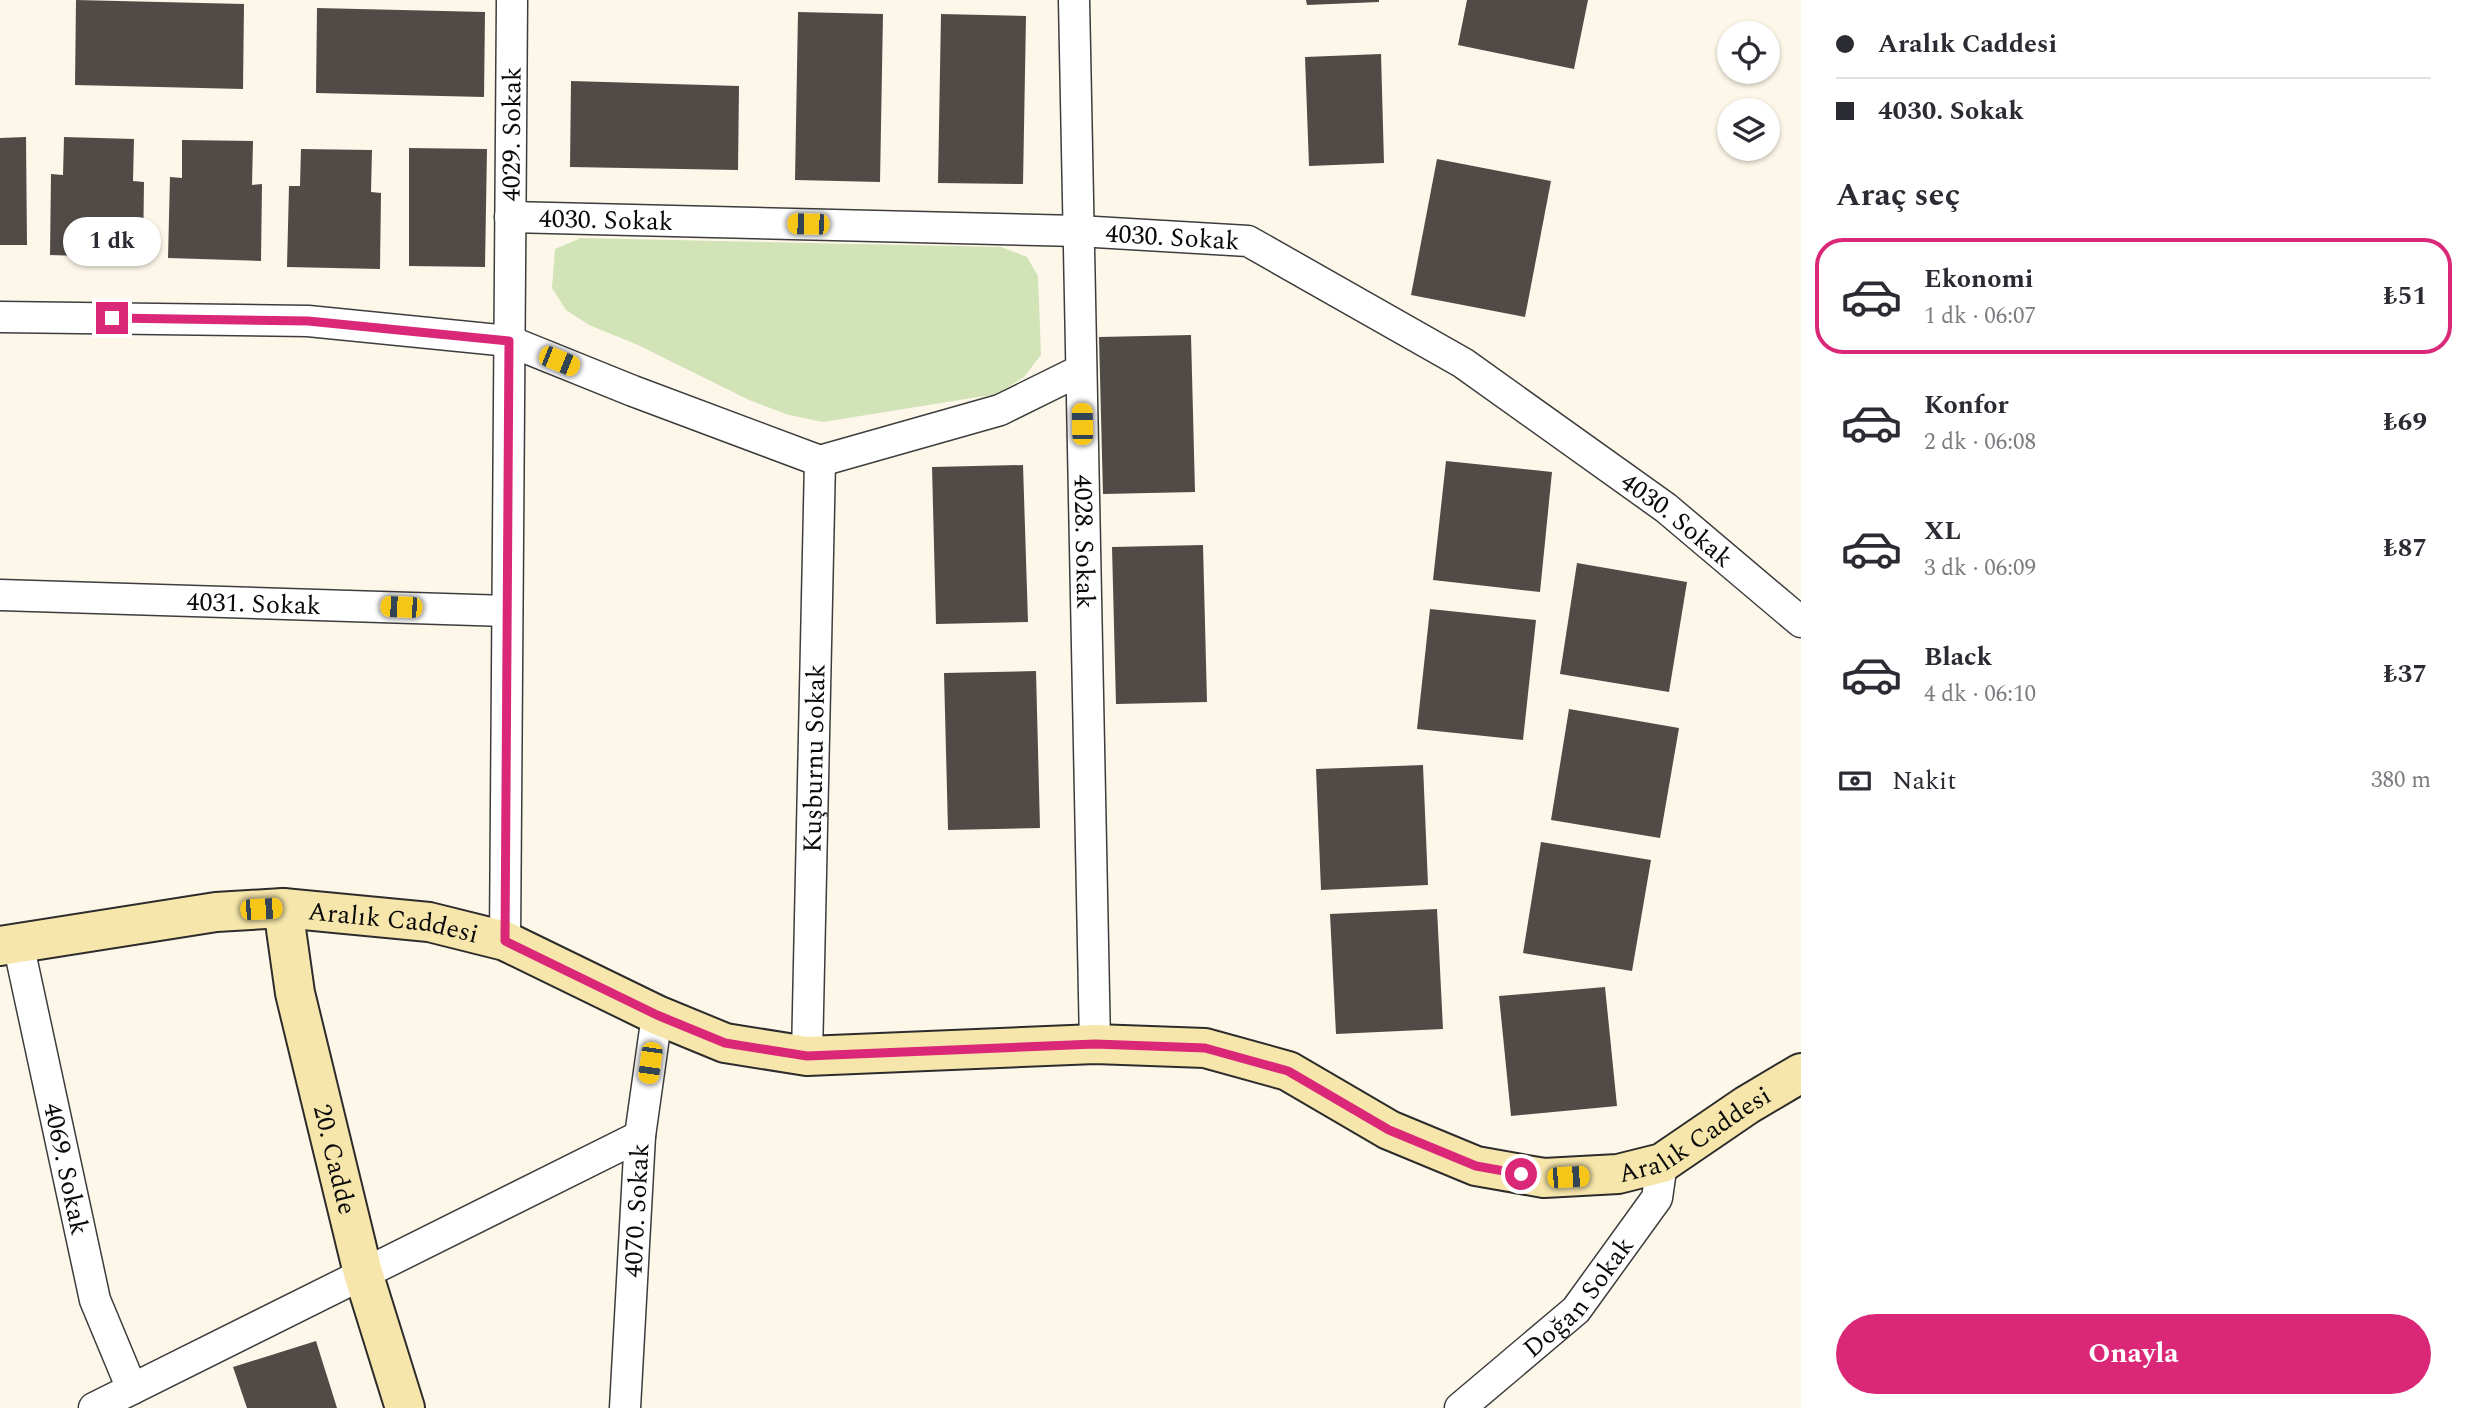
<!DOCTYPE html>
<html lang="tr">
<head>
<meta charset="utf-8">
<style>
  body { margin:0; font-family:Spectral,serif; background:#f2f2f3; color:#2b2b33; height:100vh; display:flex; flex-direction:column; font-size:26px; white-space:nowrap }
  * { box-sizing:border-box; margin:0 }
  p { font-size:23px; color:#7c7c81 }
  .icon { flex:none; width:38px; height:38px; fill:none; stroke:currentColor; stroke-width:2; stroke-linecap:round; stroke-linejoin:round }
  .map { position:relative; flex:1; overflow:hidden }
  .panel { display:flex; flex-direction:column; background:#fff; width:665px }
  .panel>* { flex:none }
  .guide { display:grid; align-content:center; height:154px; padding:0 35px; background:#fff }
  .controls { position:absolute; left:1717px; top:21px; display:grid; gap:14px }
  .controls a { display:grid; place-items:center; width:63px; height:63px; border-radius:50%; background:#fff; box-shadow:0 2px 5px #0004; font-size:35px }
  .end { position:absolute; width:32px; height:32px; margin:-16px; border:9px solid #db2777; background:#fff; box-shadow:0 0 0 4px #fff }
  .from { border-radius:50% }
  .bubble { position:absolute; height:49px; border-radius:24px; background:#fff; box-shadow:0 2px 5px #0004; font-size:23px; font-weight:700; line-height:49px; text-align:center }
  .car { position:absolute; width:21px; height:42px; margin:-21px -10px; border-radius:9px; box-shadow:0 0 5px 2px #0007; background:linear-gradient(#f5c518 24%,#345 0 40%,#f5c518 0 76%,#345 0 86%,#f5c518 0) }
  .guide b { display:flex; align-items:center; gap:24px; height:66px; font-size:26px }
  .guide b+b { border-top:2px solid #e1e1e2 }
  .guide i { width:18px; height:18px; background:#2b2b33 }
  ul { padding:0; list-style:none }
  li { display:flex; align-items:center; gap:21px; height:116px; margin:0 14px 10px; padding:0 21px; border:4px solid transparent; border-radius:28px }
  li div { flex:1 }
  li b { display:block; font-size:26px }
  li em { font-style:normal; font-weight:700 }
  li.selected { border-color:#db2777 }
  li>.icon { width:63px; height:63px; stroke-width:1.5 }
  h2 { padding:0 35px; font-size:32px; line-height:84px }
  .pay { display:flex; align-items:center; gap:18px; height:77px; padding:0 35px; font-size:26px }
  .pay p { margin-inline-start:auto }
  .primary-button { display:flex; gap:14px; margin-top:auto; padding:14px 35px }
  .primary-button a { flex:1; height:80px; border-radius:42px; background:#db2777; color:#fff; font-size:28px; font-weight:700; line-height:80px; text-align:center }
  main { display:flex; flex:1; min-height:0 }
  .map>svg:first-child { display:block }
</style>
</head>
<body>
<main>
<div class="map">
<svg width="1801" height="1408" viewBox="0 0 1801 1408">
  <rect width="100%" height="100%" fill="#fdf7e9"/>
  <!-- green -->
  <path fill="#d2e3b8" d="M581,238l420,9 26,10 11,19 3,79 -17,22 -27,17 -174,28 -34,-7 -40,-15 -111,-55 -49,-20 -23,-15 -14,-22 3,-39z"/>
  <!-- building -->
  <g fill="#514b48">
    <path d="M76,0l168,4 -1,85 -168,-4z"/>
    <path d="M1306,0h73v2l-72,3z"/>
    <path d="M1467,0h121l-14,69 -116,-24z"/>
    <path d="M317,8l168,4 -1,85 -168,-4z"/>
    <path d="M798,12l85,2 -3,168 -85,-2z"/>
    <path d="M941,14l85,2 -3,168 -85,-1z"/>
    <path d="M1381,54l3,109 -75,3 -4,-109z"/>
    <path d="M571,81l168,5 -1,84 -168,-3z"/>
    <path d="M26,137l1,108h-27v-107z"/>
    <path d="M64,137l70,2 -1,42 11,1 -1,76 -93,-3 1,-81 12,1z"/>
    <path d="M182,140l71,1 -1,44 10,-1 -1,77 -93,-3 2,-81 12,1z"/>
    <path d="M409,148l78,1 -2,118 -76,-1z"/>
    <path d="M301,149l71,1 -1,42 10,1 -1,76 -93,-2 2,-81h11z"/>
    <path d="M1437,159l114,22 -26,136 -114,-22z"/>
    <path d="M1191,335l4,157 -92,2 -4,-157z"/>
    <path d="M1446,461l106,11 -12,120 -107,-12z"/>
    <path d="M1023,465l5,157 -92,2 -4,-157z"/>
    <path d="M1203,545l4,157 -91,2 -4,-157z"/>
    <path d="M1577,563l110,19 -18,110 -109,-18z"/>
    <path d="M1430,609l106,11 -13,120 -106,-11z"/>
    <path d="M1036,671l4,157 -92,2 -4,-157z"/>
    <path d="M1569,709l110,19 -19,110 -109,-18z"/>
    <path d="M1423,765l5,120 -107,5 -5,-121z"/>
    <path d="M1541,842l110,18 -19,111 -109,-18z"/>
    <path d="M1437,909l6,120 -107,5 -6,-120z"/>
    <path d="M1605,987l12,119 -106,10 -12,-120z"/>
    <path d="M316,1341l21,67h-90l-14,-41z"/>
  </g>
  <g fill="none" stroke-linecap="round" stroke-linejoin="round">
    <!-- street casing -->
    <g stroke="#3d3d3d" stroke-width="33">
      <g id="street">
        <path id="s1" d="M1074,0l21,1044"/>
        <path id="s2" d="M510,217l568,14 170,10 215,122 203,145 135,114"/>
        <path d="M0,317l308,4 201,20 124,50 187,70 180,-51 81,-40"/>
        <path id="s3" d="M0,595l507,16"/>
        <path id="s4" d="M505,941l7,-941"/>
        <path id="s5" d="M18,943l77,357 37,89"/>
        <path id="s6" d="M807,1056l13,-595"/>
        <path d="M94,1408l546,-272"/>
        <path id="s7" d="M625,1408l15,-272 17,-121"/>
        <path id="s8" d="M1460,1408l116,-98 81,-112 5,-35"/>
      </g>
    </g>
    <!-- secondary casing -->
    <g stroke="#2c2c2c" stroke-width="42">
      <g id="secondary">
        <path id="s9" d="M283,908l12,85 68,280 42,135"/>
        <path id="s10" d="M0,946l216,-34 67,-4 146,14 76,19 152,74 68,28 82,13 288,-12 110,4 83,23 101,59 87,36 68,12 74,-4 44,-11 85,-58 54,-32"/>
      </g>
    </g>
    <!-- street -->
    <use href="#street" stroke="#fff" stroke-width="30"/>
    <!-- secondary -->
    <use href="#secondary" stroke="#f6e6ab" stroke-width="38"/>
  </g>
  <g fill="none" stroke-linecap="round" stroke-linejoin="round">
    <!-- route -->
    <path stroke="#db2777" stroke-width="9" d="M112,318l196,3 201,20 -4,600 152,74 68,28 82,13 288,-12 110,4 83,23 101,59 87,36 45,8"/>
  </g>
  <g text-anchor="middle" stroke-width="7" stroke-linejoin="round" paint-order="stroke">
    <!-- street labels -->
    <g font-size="26" fill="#0a0a0a" stroke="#fff">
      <text dy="9" stroke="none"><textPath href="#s4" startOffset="807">4029. Sokak</textPath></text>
      <text dy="9" stroke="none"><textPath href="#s2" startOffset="96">4030. Sokak</textPath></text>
      <text dy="9" stroke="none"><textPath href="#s2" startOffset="663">4030. Sokak</textPath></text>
      <text dy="9" stroke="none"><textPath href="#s2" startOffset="1251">4030. Sokak</textPath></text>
      <text dy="9" stroke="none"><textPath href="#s1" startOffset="542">4028. Sokak</textPath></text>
      <text dy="9" stroke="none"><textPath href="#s3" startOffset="254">4031. Sokak</textPath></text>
      <text dy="9" stroke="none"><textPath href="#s6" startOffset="298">Kuşburnu Sokak</textPath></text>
      <text dy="9" stroke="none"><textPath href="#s10" startOffset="397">Aralık Caddesi</textPath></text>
      <text dy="9" stroke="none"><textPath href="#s10" startOffset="1762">Aralık Caddesi</textPath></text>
      <text dy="9" stroke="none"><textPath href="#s9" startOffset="257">20. Cadde</textPath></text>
      <text dy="9" stroke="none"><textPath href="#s5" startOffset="231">4069. Sokak</textPath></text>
      <text dy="9" stroke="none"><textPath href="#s7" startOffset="198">4070. Sokak</textPath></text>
      <text dy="9" stroke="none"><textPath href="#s8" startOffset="163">Doğan Sokak</textPath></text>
    </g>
  </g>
</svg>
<div class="controls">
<a><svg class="icon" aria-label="locate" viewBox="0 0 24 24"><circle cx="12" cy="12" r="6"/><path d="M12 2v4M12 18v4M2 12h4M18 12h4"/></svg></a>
<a><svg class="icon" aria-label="layers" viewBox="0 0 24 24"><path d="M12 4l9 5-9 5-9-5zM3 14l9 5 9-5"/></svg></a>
</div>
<i class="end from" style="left:1521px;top:1174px"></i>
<i class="end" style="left:112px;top:318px"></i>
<div class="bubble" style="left:63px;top:217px;width:98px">1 dk</div>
<i class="car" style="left:808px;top:224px;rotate:271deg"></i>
<i class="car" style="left:559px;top:361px;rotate:112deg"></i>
<i class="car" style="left:1082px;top:424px;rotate:359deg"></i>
<i class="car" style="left:401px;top:607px;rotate:272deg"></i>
<i class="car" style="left:261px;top:909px;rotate:87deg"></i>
<i class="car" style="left:650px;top:1063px;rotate:188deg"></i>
<i class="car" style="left:1568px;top:1177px;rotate:87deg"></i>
</div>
<section class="panel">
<div class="guide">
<b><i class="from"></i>Aralık Caddesi</b>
<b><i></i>4030. Sokak</b>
</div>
<h2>Araç seç</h2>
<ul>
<li class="selected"><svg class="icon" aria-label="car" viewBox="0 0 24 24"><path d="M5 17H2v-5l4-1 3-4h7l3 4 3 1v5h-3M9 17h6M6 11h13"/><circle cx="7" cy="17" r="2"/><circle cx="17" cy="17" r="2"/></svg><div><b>Ekonomi</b><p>1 dk · 06:07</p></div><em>₺51</em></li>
<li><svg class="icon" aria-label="car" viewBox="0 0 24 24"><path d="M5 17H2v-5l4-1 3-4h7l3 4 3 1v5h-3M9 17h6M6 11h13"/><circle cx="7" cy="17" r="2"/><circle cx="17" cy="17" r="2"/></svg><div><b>Konfor</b><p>2 dk · 06:08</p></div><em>₺69</em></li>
<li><svg class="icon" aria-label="car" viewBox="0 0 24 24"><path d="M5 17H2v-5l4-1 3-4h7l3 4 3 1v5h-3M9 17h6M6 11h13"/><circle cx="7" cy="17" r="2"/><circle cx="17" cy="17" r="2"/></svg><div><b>XL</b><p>3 dk · 06:09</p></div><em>₺87</em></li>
<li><svg class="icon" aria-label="car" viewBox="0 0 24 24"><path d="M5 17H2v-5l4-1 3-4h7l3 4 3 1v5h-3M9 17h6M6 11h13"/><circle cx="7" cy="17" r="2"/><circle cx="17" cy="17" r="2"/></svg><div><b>Black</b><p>4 dk · 06:10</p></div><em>₺37</em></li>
</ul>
<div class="pay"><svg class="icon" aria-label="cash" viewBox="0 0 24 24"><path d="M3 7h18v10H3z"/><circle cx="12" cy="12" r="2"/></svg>Nakit<p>380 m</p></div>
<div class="primary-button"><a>Onayla</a></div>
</section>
</main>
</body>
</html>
